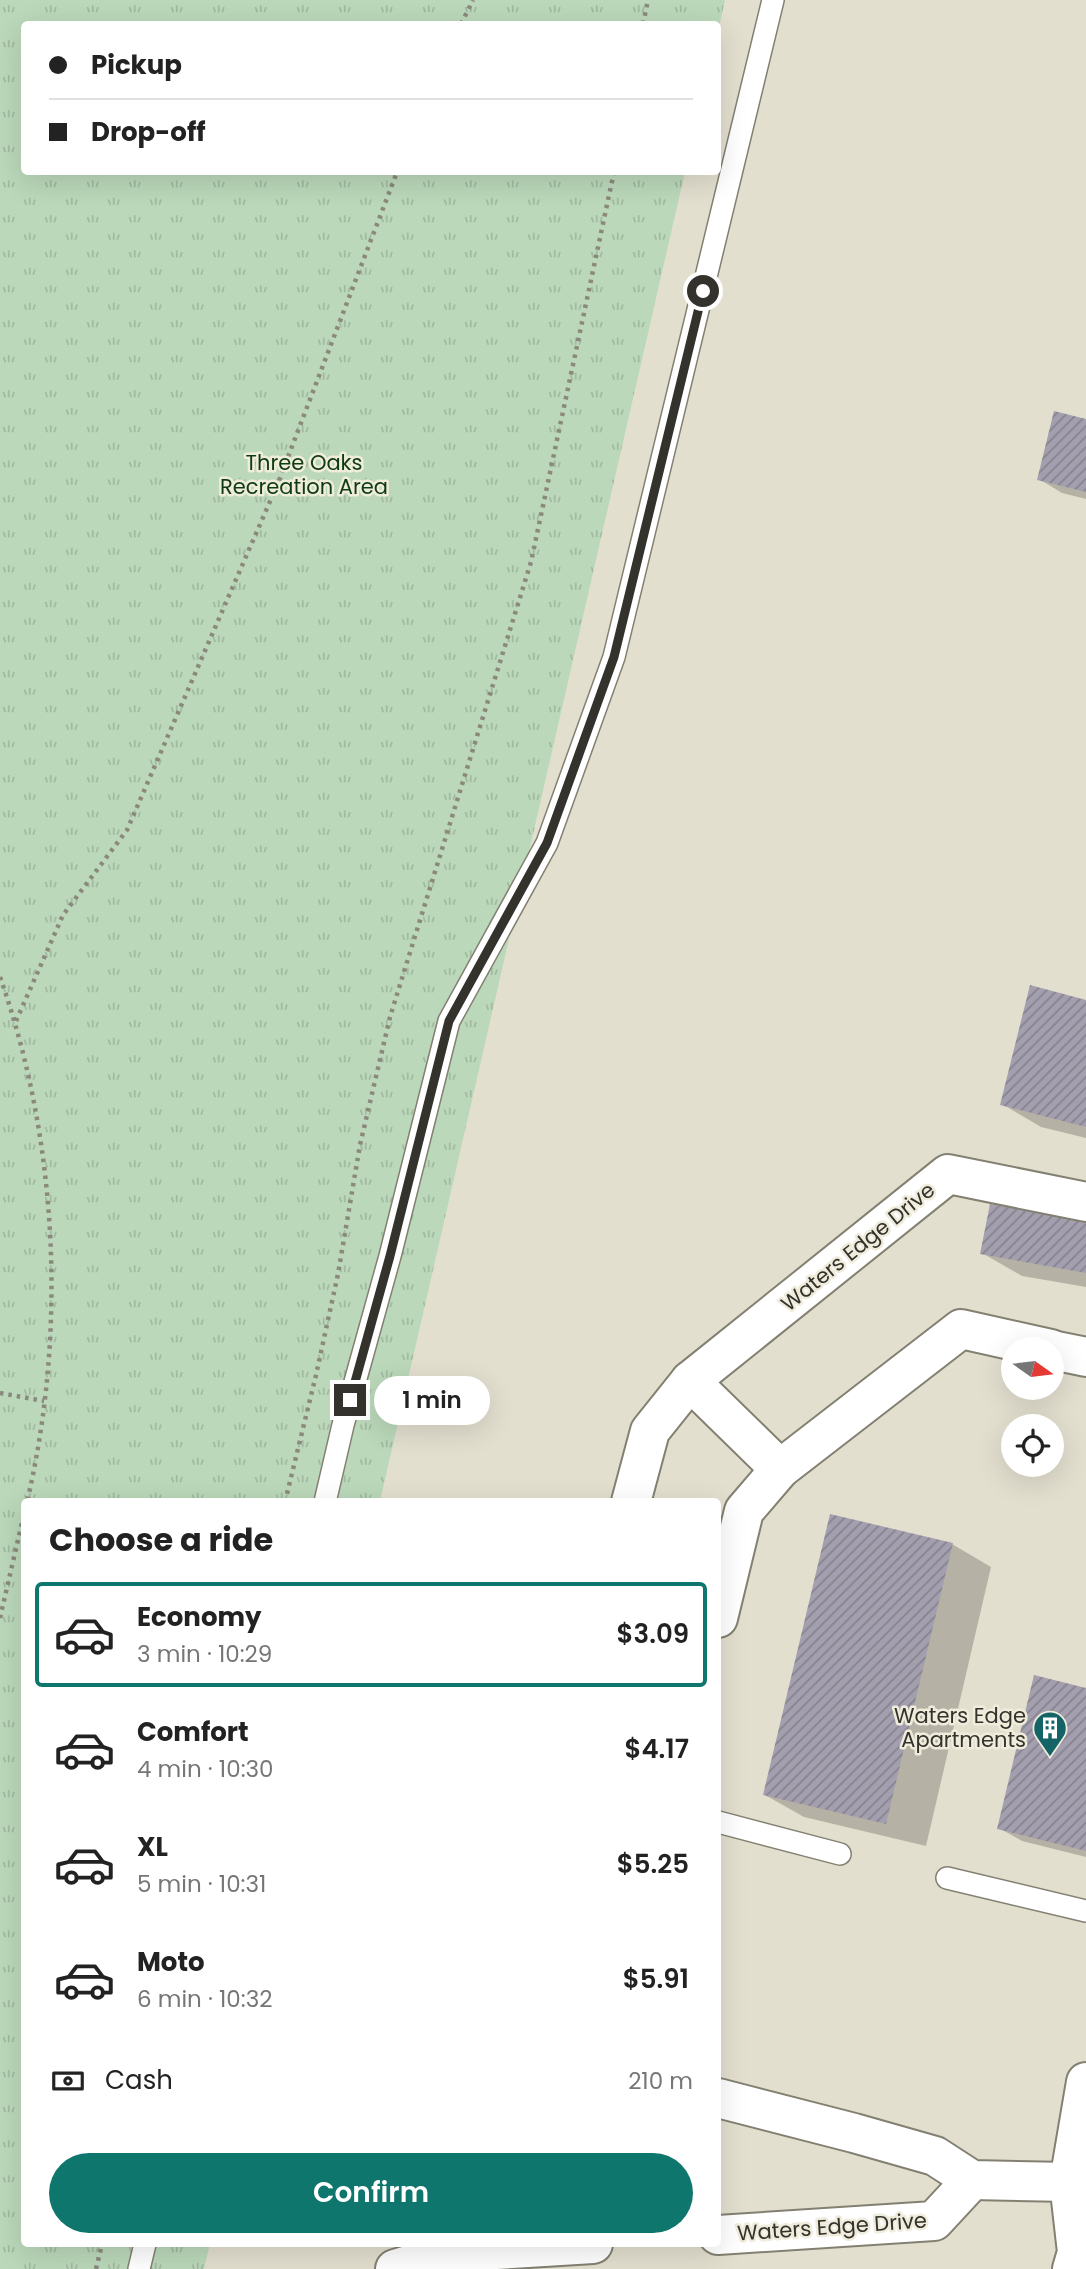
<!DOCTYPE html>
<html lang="en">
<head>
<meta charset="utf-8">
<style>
  body { margin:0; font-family:Poppins,sans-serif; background:#f2f2f2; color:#222; height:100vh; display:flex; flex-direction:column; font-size:26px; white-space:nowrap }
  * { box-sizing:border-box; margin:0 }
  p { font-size:23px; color:#767676 }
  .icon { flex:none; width:38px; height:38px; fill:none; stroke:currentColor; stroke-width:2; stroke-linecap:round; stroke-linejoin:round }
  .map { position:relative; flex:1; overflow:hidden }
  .drawer { position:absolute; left:21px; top:1498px; width:700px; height:749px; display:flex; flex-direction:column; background:#fff; border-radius:7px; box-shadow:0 7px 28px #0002 }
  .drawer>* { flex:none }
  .guide { position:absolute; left:21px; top:21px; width:700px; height:154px; border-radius:7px; box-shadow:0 7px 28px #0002; display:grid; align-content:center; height:154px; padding:0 28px; background:#fff }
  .needle { width:46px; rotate:104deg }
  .buttons { position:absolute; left:1001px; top:1337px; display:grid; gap:14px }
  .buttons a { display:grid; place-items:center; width:63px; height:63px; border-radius:50%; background:#fff; box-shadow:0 7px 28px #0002; font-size:35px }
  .end { position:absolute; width:32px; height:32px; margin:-16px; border:9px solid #33322c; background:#fff; box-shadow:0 0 0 4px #fff }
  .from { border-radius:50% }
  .bubble { position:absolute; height:49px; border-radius:24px; background:#fff; box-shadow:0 7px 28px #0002; font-size:23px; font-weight:600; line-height:49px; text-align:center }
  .guide b { display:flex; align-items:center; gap:24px; height:66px; font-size:26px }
  .guide b+b { border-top:2px solid #e0e0e0 }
  .guide i { width:18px; height:18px; background:#222 }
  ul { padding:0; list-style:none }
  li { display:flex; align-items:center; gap:21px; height:105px; margin:0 14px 10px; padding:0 14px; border:4px solid transparent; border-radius:7px }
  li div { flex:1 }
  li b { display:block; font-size:26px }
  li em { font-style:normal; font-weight:600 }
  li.on { border-color:#0f766e }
  li>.icon { width:63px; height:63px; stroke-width:1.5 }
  h2 { padding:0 28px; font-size:32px; line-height:84px }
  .pay { display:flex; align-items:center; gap:18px; height:77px; padding:0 28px; font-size:26px }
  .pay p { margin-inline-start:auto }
  .action { display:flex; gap:14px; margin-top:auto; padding:14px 28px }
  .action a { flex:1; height:80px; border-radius:42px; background:#0f766e; color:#fff; font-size:28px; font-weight:600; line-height:80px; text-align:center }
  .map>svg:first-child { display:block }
</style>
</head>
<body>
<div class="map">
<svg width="1086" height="2269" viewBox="0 0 1086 2269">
  <defs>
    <pattern id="grass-tufts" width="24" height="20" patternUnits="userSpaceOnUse" patternTransform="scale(1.75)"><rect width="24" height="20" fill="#bbd8ba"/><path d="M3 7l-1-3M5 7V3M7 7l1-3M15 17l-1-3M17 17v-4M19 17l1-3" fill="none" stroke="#a1baa0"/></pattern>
    <pattern id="building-hatch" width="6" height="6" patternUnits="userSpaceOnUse" patternTransform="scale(1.75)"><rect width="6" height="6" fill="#a49fae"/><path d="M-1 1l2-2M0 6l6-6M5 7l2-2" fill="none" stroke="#86828e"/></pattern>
  </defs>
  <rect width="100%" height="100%" fill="#e3dfcf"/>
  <!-- grass -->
  <path fill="url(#grass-tufts)" d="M0,0h725l-7,32v-8h-694v148h661l-305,1329 -356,1v742h186l-6,25h-204z"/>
  <!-- shadow -->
  <g fill="#0003">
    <path d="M1086,421v78l-24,-6 -23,-14z"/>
    <path d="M1086,1001v137l-45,-11 -39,-23z"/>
    <path d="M1086,1223v64l-64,-11 -40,-23z"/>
    <path d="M952,1544l39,23 -65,279 -122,-29 -39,-22z"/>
    <path d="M1086,1690v167l-64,-16 -23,-13z"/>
  </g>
  <!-- building -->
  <g fill="url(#building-hatch)">
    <path d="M1054,411l32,8v73l-49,-12z"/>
    <path d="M1030,985l56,15v127l-86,-22z"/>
    <path d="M990,1204l96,17v52l-106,-19z"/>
    <path d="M830,1514l123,29 -67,281 -123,-29z"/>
    <path d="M1034,1675l52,13v163l-89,-22z"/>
  </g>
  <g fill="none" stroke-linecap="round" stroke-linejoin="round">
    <!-- service casing -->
    <g stroke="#838071" stroke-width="24">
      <g id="service">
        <path d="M325,1502l18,-77 47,-169 59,-235 98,-178 67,-186 159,-657"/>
        <path d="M718,1822l122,32"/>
        <path d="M947,1878l139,33"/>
        <path d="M139,2269l6,-25"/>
      </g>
    </g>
    <!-- minor casing -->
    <g stroke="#838071" stroke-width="42">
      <g id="minor">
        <path d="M1052,1350l34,7"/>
        <path d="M690,1381l90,88"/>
        <path d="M631,1502l19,-71 40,-50 258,-207 138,28"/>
        <path d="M718,1618l26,-107 36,-42 181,-140 90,20"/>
        <path d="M718,2098l136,35 81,23 37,24 97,2 17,-100"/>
        <path d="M718,2235l216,-14 38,-41"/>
        <path d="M395,2269l53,-16 145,-9"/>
        <path d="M1072,2269l5,-17 -8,-70 17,-1"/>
      </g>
    </g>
    <!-- path -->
    <g stroke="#8b887d" stroke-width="4.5" stroke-dasharray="3.5 5" stroke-linecap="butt">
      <path d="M461,24l12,-24"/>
      <path d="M643,24l5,-24"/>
      <path d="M0,977c58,164 67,355 27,525"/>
      <path d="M16,1021l47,-106 64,-85 151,-347 119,-311"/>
      <path d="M0,1393l44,8"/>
      <path d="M285,1502l31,-127 22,-101 22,-129 30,-128 141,-455 83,-390"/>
      <path d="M0,1618l24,-104"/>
      <path d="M96,2269l6,-25"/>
    </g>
    <!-- service -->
    <use href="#service" stroke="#fff" stroke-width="21"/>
    <!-- minor -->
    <use href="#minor" stroke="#fff" stroke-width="38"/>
  </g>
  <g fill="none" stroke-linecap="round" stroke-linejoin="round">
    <!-- route -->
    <path stroke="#33322c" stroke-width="9" d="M350,1400l40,-144 59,-235 98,-178 67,-186 89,-366"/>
  </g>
  <!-- icons -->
  <defs>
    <g id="building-pin" transform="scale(1.75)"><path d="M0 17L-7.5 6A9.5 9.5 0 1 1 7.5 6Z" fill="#146467" stroke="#f0ecdc"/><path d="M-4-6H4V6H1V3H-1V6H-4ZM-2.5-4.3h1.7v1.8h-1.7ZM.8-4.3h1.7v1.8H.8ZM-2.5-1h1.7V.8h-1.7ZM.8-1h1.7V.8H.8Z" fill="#fff"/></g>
  </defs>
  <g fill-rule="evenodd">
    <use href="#building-pin" x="1050" y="1728"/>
  </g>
  <g text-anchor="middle" stroke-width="5" stroke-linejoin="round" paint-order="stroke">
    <!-- park labels -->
    <g font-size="21" fill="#0d3c10" stroke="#f0ecdc">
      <text x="304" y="470">Three Oaks<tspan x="304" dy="24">Recreation Area</tspan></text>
    </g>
    <!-- street labels -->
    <g font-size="21" fill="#33322c" stroke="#f0ecdc">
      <text transform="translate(858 1247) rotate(-39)" y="7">Waters Edge Drive</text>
      <text transform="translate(832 2227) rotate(-4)" y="7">Waters Edge Drive</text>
    </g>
    <!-- poi labels -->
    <g font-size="21" fill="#33322c" stroke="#f0ecdc" text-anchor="end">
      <text x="1026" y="1723">Waters Edge<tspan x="1026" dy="24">Apartments</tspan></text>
    </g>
  </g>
</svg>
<div class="buttons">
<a><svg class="needle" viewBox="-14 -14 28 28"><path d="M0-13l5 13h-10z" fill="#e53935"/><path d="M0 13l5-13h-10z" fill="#767676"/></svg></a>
<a><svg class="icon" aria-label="locate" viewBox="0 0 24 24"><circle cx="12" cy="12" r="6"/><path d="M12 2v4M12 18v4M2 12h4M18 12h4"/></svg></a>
</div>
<i class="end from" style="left:703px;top:291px"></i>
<i class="end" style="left:350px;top:1400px"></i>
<div class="bubble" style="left:374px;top:1376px;width:116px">1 min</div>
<div class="guide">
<b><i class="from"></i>Pickup</b>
<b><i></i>Drop-off</b>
</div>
<section class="drawer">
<h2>Choose a ride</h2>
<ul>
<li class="on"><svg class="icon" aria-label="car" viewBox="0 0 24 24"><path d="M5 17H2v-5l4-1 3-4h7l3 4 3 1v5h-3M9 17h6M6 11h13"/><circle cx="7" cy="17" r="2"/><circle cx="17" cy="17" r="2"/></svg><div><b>Economy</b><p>3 min · 10:29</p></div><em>$3.09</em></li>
<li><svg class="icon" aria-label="car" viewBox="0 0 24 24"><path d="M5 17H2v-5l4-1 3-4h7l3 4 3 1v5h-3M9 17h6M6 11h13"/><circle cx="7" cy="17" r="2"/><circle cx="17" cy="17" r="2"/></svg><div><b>Comfort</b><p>4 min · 10:30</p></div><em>$4.17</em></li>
<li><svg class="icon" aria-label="car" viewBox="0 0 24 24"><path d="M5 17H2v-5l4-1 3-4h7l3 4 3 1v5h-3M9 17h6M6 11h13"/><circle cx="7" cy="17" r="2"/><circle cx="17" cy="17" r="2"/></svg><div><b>XL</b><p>5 min · 10:31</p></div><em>$5.25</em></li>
<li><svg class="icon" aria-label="car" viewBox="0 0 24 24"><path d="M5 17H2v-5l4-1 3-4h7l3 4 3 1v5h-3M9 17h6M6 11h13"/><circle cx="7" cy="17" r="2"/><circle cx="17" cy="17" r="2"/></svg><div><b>Moto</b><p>6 min · 10:32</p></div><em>$5.91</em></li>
</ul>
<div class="pay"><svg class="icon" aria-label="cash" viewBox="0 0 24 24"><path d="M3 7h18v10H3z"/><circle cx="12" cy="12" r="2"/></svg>Cash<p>210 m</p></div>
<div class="action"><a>Confirm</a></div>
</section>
</div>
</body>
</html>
